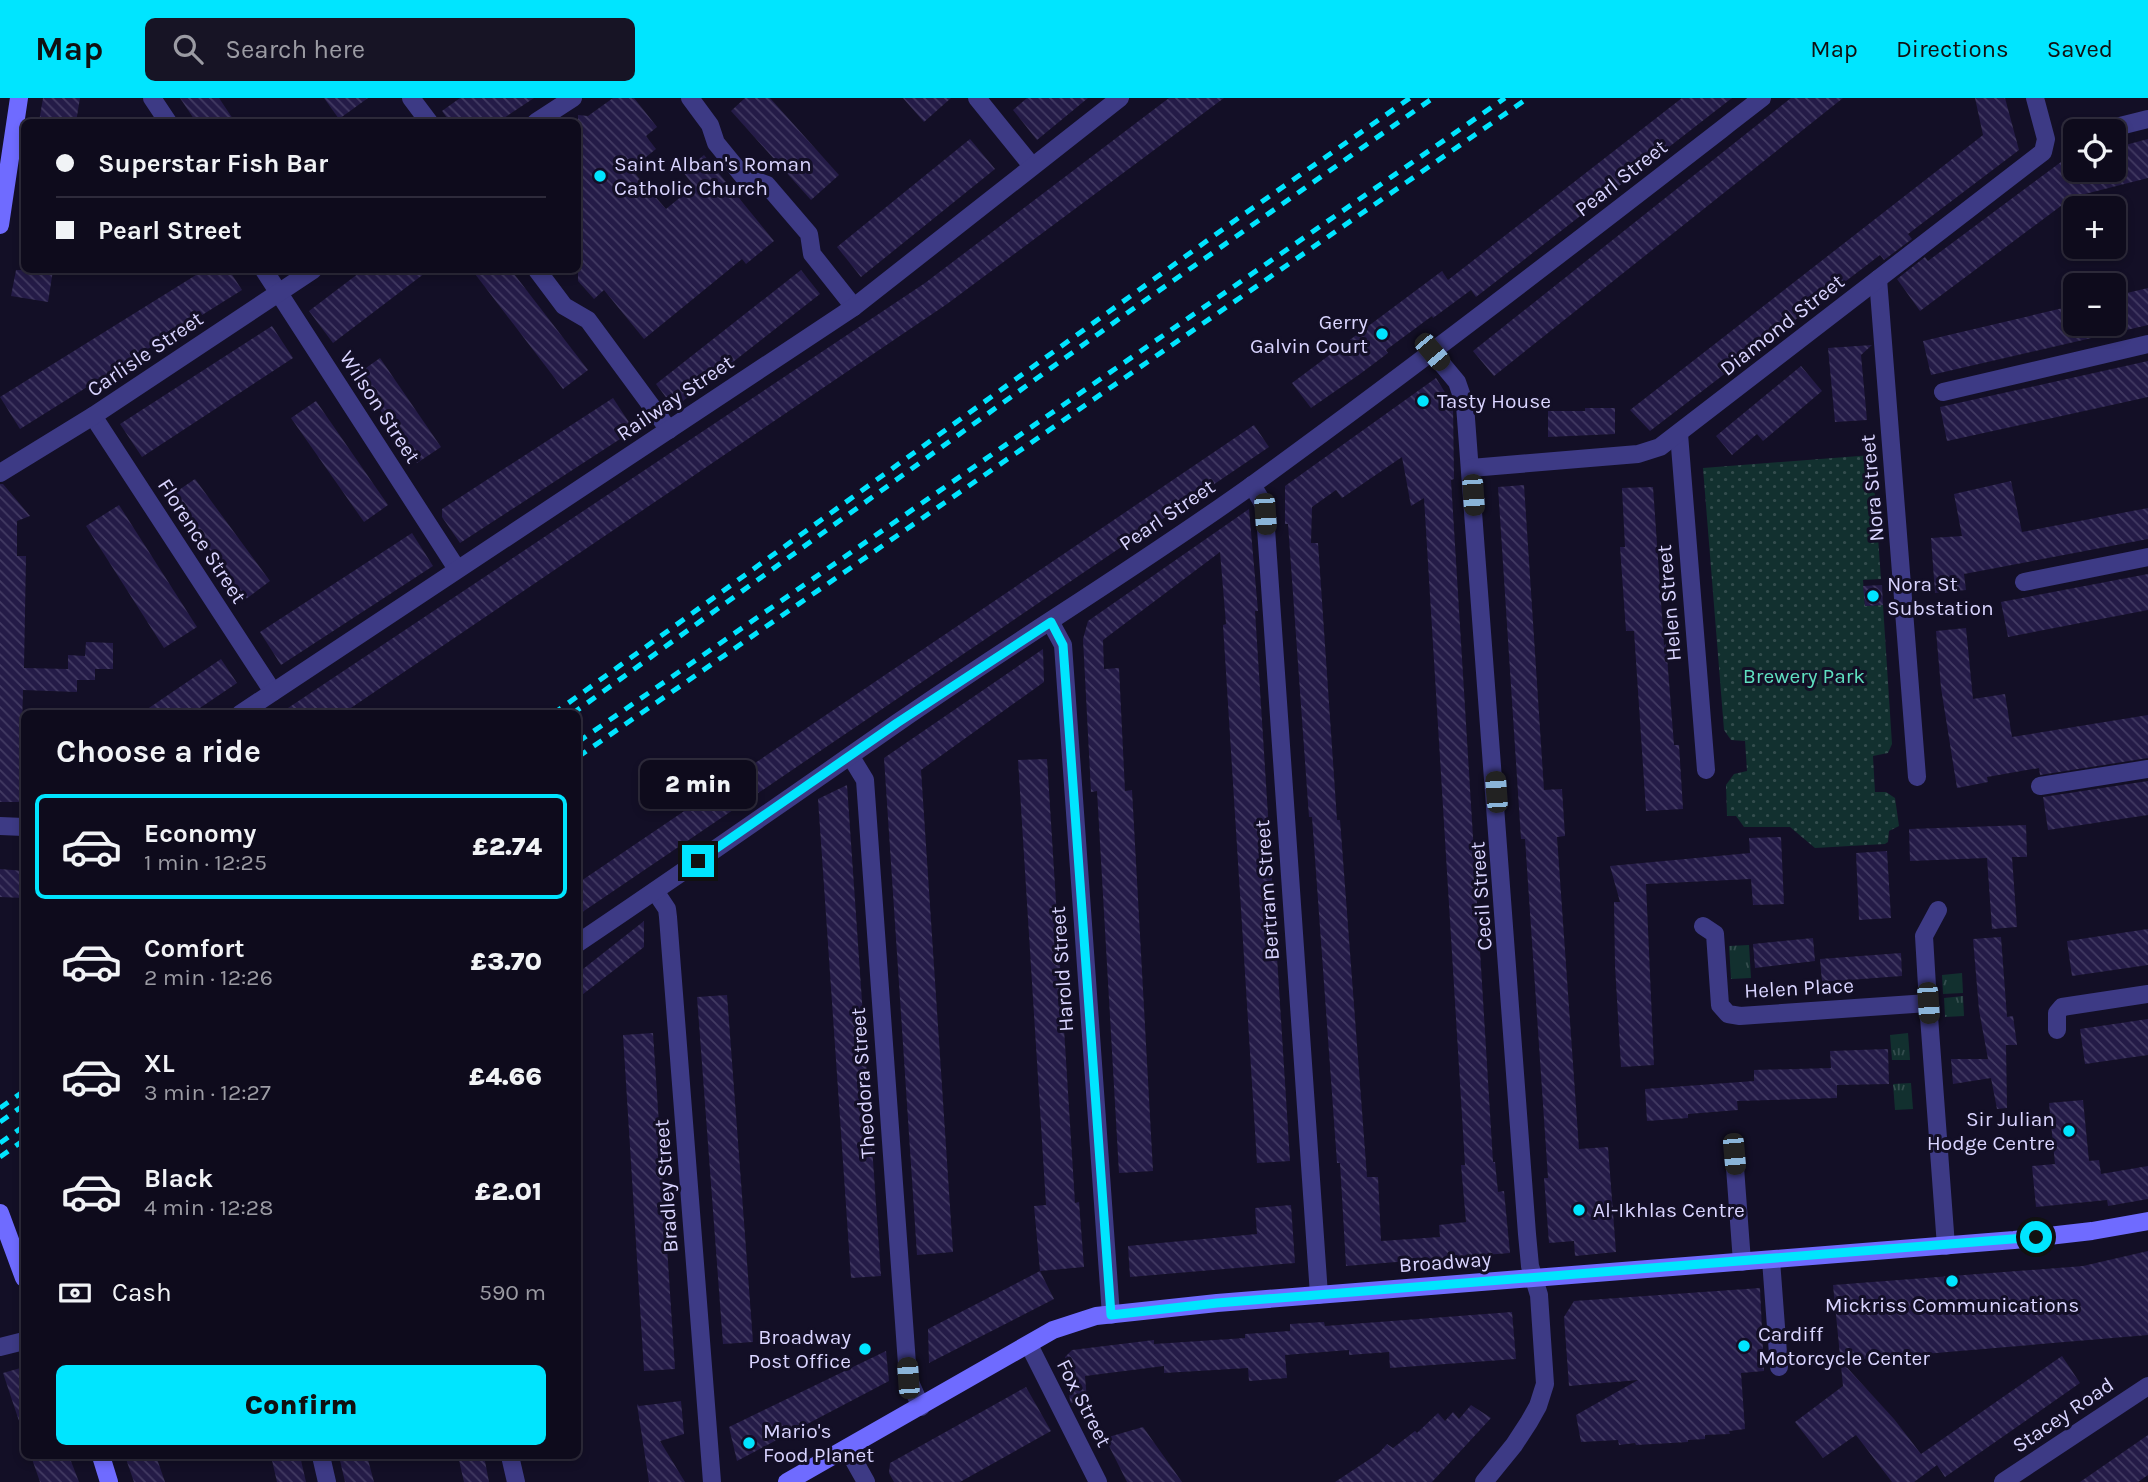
<!DOCTYPE html>
<html lang="en">
<head>
<meta charset="utf-8">
<style>
  body { margin:0; font-family:Karla,sans-serif; background:#171425; color:#f1f3f6; height:100vh; display:flex; flex-direction:column; font-size:26px; white-space:nowrap }
  * { box-sizing:border-box; margin:0 }
  p { font-size:23px; color:#9b9ba3 }
  .icon { flex:none; width:38px; height:38px; fill:none; stroke:currentColor; stroke-width:2; stroke-linecap:round; stroke-linejoin:round }
  .map { position:relative; flex:1; overflow:hidden }
  .sheet { position:absolute; left:21px; top:612px; width:560px; height:749px; display:flex; flex-direction:column; background:#0e0b1c; border-radius:10px; box-shadow:0 4px 10px #0003,0 0 0 2px #2e2b3b }
  .sheet>* { flex:none }
  .banner { position:absolute; left:21px; top:21px; width:560px; height:154px; border-radius:10px; box-shadow:0 4px 10px #0003,0 0 0 2px #2e2b3b; display:grid; align-content:center; height:154px; padding:0 35px; background:#0e0b1c }
  .controls { position:absolute; left:2063px; top:21px; display:grid; gap:14px }
  .controls a { display:grid; place-items:center; width:63px; height:63px; border-radius:10px; background:#0e0b1c; box-shadow:0 4px 10px #0003,0 0 0 2px #2e2b3b; font-size:35px }
  .end { position:absolute; width:32px; height:32px; margin:-16px; border:9px solid #00e5ff; background:#111; box-shadow:0 0 0 4px #111 }
  .from { border-radius:50% }
  .bubble { position:absolute; height:49px; border-radius:10px; background:#0e0b1c; box-shadow:0 4px 10px #0003,0 0 0 2px #2e2b3b; font-size:23px; font-weight:800; line-height:49px; text-align:center }
  .car { position:absolute; width:21px; height:42px; margin:-21px -10px; border-radius:9px; box-shadow:0 0 5px 2px #0007; background:linear-gradient(#222 24%,#8ab4d8 0 40%,#222 0 76%,#8ab4d8 0 86%,#222 0) }
  .banner b { display:flex; align-items:center; gap:24px; height:66px; font-size:26px }
  .banner b+b { border-top:2px solid #2e2b3b }
  .banner i { width:18px; height:18px; background:#f1f3f6 }
  ul { padding:0; list-style:none }
  li { display:flex; align-items:center; gap:21px; height:105px; margin:0 14px 10px; padding:0 21px; border:4px solid transparent; border-radius:10px }
  li div { flex:1 }
  li b { display:block; font-size:26px }
  li em { font-style:normal; font-weight:800 }
  li.on { border-color:#00e5ff }
  li>.icon { width:63px; height:63px; stroke-width:1.5 }
  h2 { padding:0 35px; font-size:32px; line-height:84px }
  .pay { display:flex; align-items:center; gap:18px; height:77px; padding:0 35px; font-size:26px }
  .pay p { margin-inline-start:auto }
  .button { display:flex; gap:14px; margin-top:auto; padding:14px 35px }
  .button a { flex:1; height:80px; border-radius:10px; background:#00e5ff; color:#111; font-size:28px; font-weight:800; line-height:80px; text-align:center }
  header { display:flex; align-items:center; gap:42px; box-sizing:border-box; height:98px; padding:0 35px; background:#00e5ff; color:#111 }
  header strong { font-size:33px }
  nav { display:flex; gap:38px; margin-inline-start:auto; font-size:24px }
  .search { width:490px; height:63px; background:#171425; display:flex; align-items:center; gap:18px; box-sizing:border-box; padding:0 24px; border-radius:10px; color:#9b9ba3; font-size:26px }
  .map>svg:first-child { display:block }
</style>
</head>
<body>
<header>
<strong>Map</strong>
<div class="search"><svg class="icon" aria-label="search" viewBox="0 0 24 24"><circle cx="10" cy="10" r="6"/><path d="M15 15l6 6"/></svg>Search here</div>
<nav><a>Map</a><a>Directions</a><a>Saved</a></nav>
</header>
<div class="map">
<svg width="2148" height="1384" viewBox="0 0 2148 1384">
  <defs>
    <pattern id="grass-tufts" width="24" height="20" patternUnits="userSpaceOnUse" patternTransform="scale(1.75)"><rect width="24" height="20" fill="#12302f"/><path d="M3 7l-1-3M5 7V3M7 7l1-3M15 17l-1-3M17 17v-4M19 17l1-3" fill="none" stroke="#344d4e"/></pattern>
    <pattern id="park-dots" width="8" height="8" patternUnits="userSpaceOnUse" patternTransform="scale(1.75)"><rect width="8" height="8" fill="#12302f"/><path d="M2 2h.1M6 6h.1" fill="none" stroke="#344d4e" stroke-width="1.8" stroke-linecap="round"/></pattern>
    <pattern id="building-back-hatch" width="6" height="6" patternUnits="userSpaceOnUse" patternTransform="scale(1.75)"><rect width="6" height="6" fill="#241b47"/><path d="M-1 5l2 2M0 0l6 6M5-1l2 2" fill="none" stroke="#433b63"/></pattern>
  </defs>
  <rect width="100%" height="100%" fill="#130f26"/>
  <!-- grass -->
  <g fill="url(#grass-tufts)">
    <path d="M1749,847l2,33 -20,1 -2,-33z"/>
    <path d="M1962,875l1,20 -20,1 -1,-19z"/>
    <path d="M1963,898l1,20 -19,1 -1,-19z"/>
    <path d="M1908,935l2,27h-18l-2,-25z"/>
    <path d="M1911,985l2,26 -18,1 -2,-26z"/>
  </g>
  <!-- park -->
  <path fill="url(#park-dots)" d="M1872,357l9,124 -18,1 2,26 18,-1 9,139 -4,9 -15,3 2,36h11l9,6 4,28 -10,5 -1,11 -3,2 -70,4 -25,-21h-46l-8,-11h-9l-1,-31 8,-11 13,-3 -2,-30 -14,-1 -7,-10 -21,-262z"/>
  <!-- building -->
  <g fill="url(#building-back-hatch)" fill-rule="evenodd">
    <path d="M43,0h37l-4,24h-37z"/>
    <path d="M180,0h39l16,24h-39z"/>
    <path d="M324,0h44l-29,21z"/>
    <path d="M460,0h74l-36,24h-48l-8,-11z"/>
    <path d="M613,0h21l23,29 -11,9 10,13 -25,20 35,40 28,-23 -11,-14 21,-17 70,86 -28,23 -4,-5 -98,80 -40,-49 -10,9 -16,-18v-166l10,1z"/>
    <path d="M745,0h25l69,77 -28,25 -80,-89z"/>
    <path d="M903,0h48l-27,24z"/>
    <path d="M1027,0h61l-51,42 -24,-30z"/>
    <path d="M1169,0h55l-277,206 -605,410h-63l646,-431z"/>
    <path d="M1682,0h50l-256,199 -5,-7 -38,28 -1,-2 -46,34 2,3 -28,21 -49,34 -19,-25 150,-112 6,9z"/>
    <path d="M1791,0h52l-349,278 -21,-25z"/>
    <path d="M1975,0h30l14,52 -111,84 4,5 -28,21 -4,-5 -230,176 -20,-21 353,-275z"/>
    <path d="M970,41l25,30 -134,108 -24,-30z"/>
    <path d="M2148,41v39l-75,19 -153,114 -23,-32 28,-22 3,4 133,-99 15,-4v12h38v-22z"/>
    <path d="M16,172h37l-5,32 -37,-6z"/>
    <path d="M204,172h25l13,20 -222,139 -20,-32z"/>
    <path d="M363,172h66l-96,73 -24,-32z"/>
    <path d="M472,172h39l77,100 -25,19z"/>
    <path d="M801,172l19,24 -146,114 -18,-24z"/>
    <path d="M2148,190v37l-217,50 -8,-34 153,-36v19h38v-28z"/>
    <path d="M272,228l21,32 -151,99 -22,-33z"/>
    <path d="M1872,247l-11,10 6,65 -32,2 -7,-74z"/>
    <path d="M380,260l61,89 -24,16 -61,-88z"/>
    <path d="M2148,263v36l-201,44 -7,-34z"/>
    <path d="M1801,268l21,25 -59,50 -6,-7 -25,21 -16,-19z"/>
    <path d="M1436,280l17,27 1,74 -3,1 42,682h2l3,30 6,-1 6,62 -164,13 -6,-103h-3l-25,-346h-3l-21,-293h-3v-38zM1402,359l9,49 13,-8 41,667h-4l5,57 -27,3 1,12 -59,4 -3,-64h-11l-27,-357h-3l-19,-277h-7l1,-36 24,-17 6,8z"/>
    <path d="M613,300l21,32 -174,113 -18,-26v-8z"/>
    <path d="M316,303l72,104 -24,17 -73,-104z"/>
    <path d="M1585,310h30v26l-67,3v-26h37z"/>
    <path d="M1254,327l15,22 -691,468v-32z"/>
    <path d="M195,381l75,102 -24,18 -76,-103z"/>
    <path d="M2011,383l11,51 126,-24v31l-184,35 2,16 -31,3 -4,-55 31,-2 -8,-42z"/>
    <path d="M0,386h3l27,32 -13,5v35h9l-2,112 44,1v-14l17,1 1,-14 27,1v26h-18v11h-18v12l-54,-2 -3,112h-20z"/>
    <path d="M1524,387l20,305 18,-1 3,47 -8,1 22,312 29,-2 8,105 -41,4 -1,-15 -25,2 -5,-65h4l-23,-339h-4l-23,-352z"/>
    <path d="M1653,389l11,158 2,-1 8,101h5l4,64 -37,2 -12,-180h-8l-6,-84h5l-3,-59z"/>
    <path d="M119,407l78,122 -33,21 -78,-122z"/>
    <path d="M1249,411l9,102h-3l35,550 -33,2 -34,-538 3,-1 -6,-72 -117,88 1,29 15,-1 6,123 7,-1 21,381 -34,2 -22,-382 -6,1 -8,-153 5,-18z"/>
    <path d="M412,435l21,33 -152,99 -21,-33z"/>
    <path d="M2148,476v36l-140,27 -7,-35z"/>
    <path d="M1882,487l1,20 -18,1 -2,-20z"/>
    <path d="M1966,530l7,71 32,-5 7,43 136,-22v43l-108,17 -1,-7 -52,9 1,5 -31,6 -16,-100 -5,-57z"/>
    <path d="M1043,551l1,33 -123,88 32,482 -36,3 -33,-497z"/>
    <path d="M221,561l16,24 -46,31h-51z"/>
    <path d="M1047,661l28,444 4,-1 5,65 -44,4 -6,-65 12,-1 -28,-445z"/>
    <path d="M2148,683v34l-100,15 -5,-33z"/>
    <path d="M847,687l34,491 -30,2 -33,-479z"/>
    <path d="M2026,727l1,32h-15l5,70 -25,2 -5,-71 -77,3 -1,-32z"/>
    <path d="M1781,739l3,67 -31,1 -2,-26 -105,5 8,181 -33,2 -6,-101 -1,-64h6l-10,-36 140,-13 -1,-15z"/>
    <path d="M1887,753l4,67 -32,2 -3,-67z"/>
    <path d="M0,771l24,2v27l-24,-1z"/>
    <path d="M644,823v26l-66,51v-25z"/>
    <path d="M2148,831v36l-76,11 -5,-35z"/>
    <path d="M2001,839l6,80 6,-1 4,29h-11l1,63 -10,1 -6,-31 -38,6 -2,-25h37l-9,-49 -6,-71z"/>
    <path d="M1813,840l2,23 -60,7 -2,-24z"/>
    <path d="M1901,855l1,23 -80,6 -2,-23z"/>
    <path d="M727,897l26,347 -30,2 -26,-347z"/>
    <path d="M2148,921v36l-63,9 -5,-35z"/>
    <path d="M653,935l22,336 -31,2 -21,-336z"/>
    <path d="M1888,951l1,35 -52,1v13l-100,3 1,9 -50,4v4l-41,3 -2,-32 109,-8v-11l77,-2 -1,-17z"/>
    <path d="M2083,1002l6,61 10,-1 2,14 47,-8v33l-40,7 -1,-6 -71,7 -4,-41 23,-2 -6,-61z"/>
    <path d="M1291,1107l4,58 -165,14 -2,-31 129,-12 -2,-26z"/>
    <path d="M2148,1153v84l-307,26 53,58 27,35 141,-98 18,27 -135,94 -8,-12 -23,17h-22l-36,-47 -33,23 -28,-36 48,-36 -10,-101 250,-19z"/>
    <path d="M1040,1173l14,28 -125,64 -1,-34z"/>
    <path d="M1760,1190l4,83 -23,2 4,56 -16,2 1,3 -25,1v4l-17,1v2l-52,3 -1,-2 -16,2 -1,-5 -37,2 -5,-27 62,-35 -69,6 -5,-69 10,-16z"/>
    <path d="M1512,1214l4,47 -126,9 -1,-16 -40,3v-5l-64,5 2,23 -38,3 -1,-13 -84,5v-7l-79,10 2,25 -16,2 -1,-2 -5,-44 7,-7 82,-10v4l91,-6v-4l45,-3v-7l34,-2 1,4z"/>
    <path d="M886,1253l3,30 -152,80 -8,-34z"/>
    <path d="M24,1269v59l-3,1 -18,-54z"/>
    <path d="M1026,1289l25,44 -91,51h-66l-5,-9 1,-10z"/>
    <path d="M681,1303l3,33 -24,7 25,41h-36l-12,-78 2,2z"/>
    <path d="M1471,1307l20,13 -59,64h-97l44,-29 8,-9 6,4 22,-17 2,2 21,-20 7,8 8,-9 6,7z"/>
    <path d="M1143,1329l39,55h-55l-22,-44z"/>
    <path d="M2148,1337v40l-10,7h-58z"/>
    <path d="M31,1358h38l10,26h-39z"/>
    <path d="M125,1358h31l9,26h-31z"/>
    <path d="M271,1358h29l6,26h-29z"/>
    <path d="M339,1358h28l7,26h-29z"/>
    <path d="M458,1358h26l5,26h-25z"/>
  </g>
  <g fill="none" stroke-linecap="round" stroke-linejoin="round">
    <!-- street -->
    <g stroke="#3d3a85" stroke-width="18">
      <path d="M152,0l16,24"/>
      <path d="M411,0l18,24"/>
      <path d="M690,0l20,27 6,18 27,33 24,9 42,49 3,20 42,53"/>
      <path d="M977,0l55,68"/>
      <path d="M536,24l37,-24"/>
      <path d="M2100,33l48,-12"/>
      <path d="M264,172l193,299"/>
      <path d="M537,172l27,36 24,14 81,110"/>
      <path d="M1878,181l39,498"/>
      <path d="M1432,254l25,30 8,23 62,829 3,32 9,29 6,89 -7,22 -9,16 -15,23 -30,37"/>
      <path d="M1943,294l205,-48"/>
      <path d="M93,318l180,276"/>
      <path d="M1679,336l27,336"/>
      <path d="M1471,370l167,-14 22,-7 383,-295 3,-13 -11,-41"/>
      <path d="M0,375l93,-57 220,-146"/>
      <path d="M1252,387l12,20 1,9 54,781"/>
      <path d="M2024,484l124,-25"/>
      <path d="M1051,525l12,22 48,670"/>
      <path d="M240,616l614,-407 266,-209"/>
      <path d="M851,659l14,23 43,598 13,29"/>
      <path d="M2040,688l108,-17"/>
      <path d="M0,728l24,1"/>
      <path d="M655,793l12,18 1,8 44,565"/>
      <path d="M1703,828l12,8 5,71 8,9 12,2 188,-13 -4,-67 14,-26"/>
      <path d="M578,845c107,-72 213,-146 319,-220 118,-82 241,-156 358,-240 172,-125 339,-255 507,-385"/>
      <path d="M1928,905l18,243"/>
      <path d="M2057,932v-17l5,-6 86,-13"/>
      <path d="M1734,1056l8,108"/>
      <path d="M1771,1162l8,107"/>
      <path d="M1029,1247l69,137"/>
      <path d="M0,1249l24,-6"/>
      <path d="M847,1350l19,34"/>
      <path d="M321,1358l6,26"/>
      <path d="M510,1358l6,26"/>
      <path d="M2003,1384l145,-96"/>
    </g>
    <!-- secondary -->
    <g stroke="#6f6bff" stroke-width="18">
      <path d="M0,127l19,-127"/>
      <path d="M0,1115l24,65"/>
      <path d="M101,1358l8,26"/>
      <path d="M787,1384l266,-152 43,-14 121,-13 797,-63 78,-9 56,-10"/>
    </g>
    <!-- rail -->
    <g stroke="#00e5ff" stroke-width="5" stroke-dasharray="10 9" stroke-linecap="butt">
      <path d="M553,616l684,-495 173,-121"/>
      <path d="M572,616l558,-403 303,-213"/>
      <path d="M578,644l927,-644"/>
      <path d="M578,659l950,-659"/>
      <path d="M0,1010l24,-17"/>
      <path d="M0,1024l24,-17"/>
      <path d="M0,1045l24,-17"/>
      <path d="M0,1059l24,-17"/>
    </g>
  </g>
  <g fill="none" stroke-linecap="round" stroke-linejoin="round">
    <!-- route -->
    <path stroke="#00e5ff" stroke-width="9" d="M698,763l199,-138 154,-101 12,23 48,670 106,-12 819,-66"/>
  </g>
  <!-- markers -->
  <g fill="#00e5ff" stroke="#130f26" stroke-width="2.5">
    <circle cx="600" cy="78" r="7"/>
    <circle cx="1382" cy="236" r="7"/>
    <circle cx="1423" cy="303" r="7"/>
    <circle cx="1873" cy="498" r="7"/>
    <circle cx="2069" cy="1033" r="7"/>
    <circle cx="1579" cy="1112" r="7"/>
    <circle cx="1952" cy="1183" r="7"/>
    <circle cx="1744" cy="1248" r="7"/>
    <circle cx="865" cy="1251" r="7"/>
    <circle cx="749" cy="1345" r="7"/>
  </g>
  <g text-anchor="middle" stroke-width="6" stroke-linejoin="round" paint-order="stroke">
    <!-- poi labels -->
    <g font-size="21" fill="#d9d4ff" stroke="#130f26" text-anchor="start">
      <text x="614" y="73">Saint Alban's Roman<tspan x="614" dy="24">Catholic Church</tspan></text>
      <text x="1368" y="231" text-anchor="end">Gerry<tspan x="1368" dy="24">Galvin Court</tspan></text>
      <text x="1437" y="310">Tasty House</text>
      <text x="1887" y="493">Nora St<tspan x="1887" dy="24">Substation</tspan></text>
      <text x="2055" y="1028" text-anchor="end">Sir Julian<tspan x="2055" dy="24">Hodge Centre</tspan></text>
      <text x="1593" y="1119">Al-Ikhlas Centre</text>
      <text x="1952" y="1214" text-anchor="middle">Mickriss Communications</text>
      <text x="1758" y="1243">Cardiff<tspan x="1758" dy="24">Motorcycle Center</tspan></text>
      <text x="851" y="1246" text-anchor="end">Broadway<tspan x="851" dy="24">Post Office</tspan></text>
      <text x="763" y="1340">Mario's<tspan x="763" dy="24">Food Planet</tspan></text>
    </g>
    <!-- street labels -->
    <g font-size="21" fill="#d9d4ff" stroke="#130f26">
      <text transform="translate(1621 80) rotate(-38)" y="7">Pearl Street</text>
      <text transform="translate(1782 227) rotate(-38)" y="7">Diamond Street</text>
      <text transform="translate(145 256) rotate(-34)" y="7">Carlisle Street</text>
      <text transform="translate(675 300) rotate(-34)" y="7">Railway Street</text>
      <text transform="translate(380 309) rotate(57)" y="7">Wilson Street</text>
      <text transform="translate(1872 390) rotate(-95)" y="7">Nora Street</text>
      <text transform="translate(1167 417) rotate(-34)" y="7">Pearl Street</text>
      <text transform="translate(202 443) rotate(57)" y="7">Florence Street</text>
      <text transform="translate(1669 505) rotate(-95)" y="7">Helen Street</text>
      <text transform="translate(1267 792) rotate(-94)" y="7">Bertram Street</text>
      <text transform="translate(1481 798) rotate(-94)" y="7">Cecil Street</text>
      <text transform="translate(1062 871) rotate(-94)" y="7">Harold Street</text>
      <text transform="translate(1799 890) rotate(-3)" y="7">Helen Place</text>
      <text transform="translate(863 985) rotate(-94)" y="7">Theodora Street</text>
      <text transform="translate(666 1088) rotate(-94)" y="7">Bradley Street</text>
      <text transform="translate(1445 1164) rotate(-4)" y="7">Broadway</text>
      <text transform="translate(1084 1305) rotate(63)" y="7">Fox Street</text>
      <text transform="translate(2063 1317) rotate(-34)" y="7">Stacey Road</text>
    </g>
    <!-- park labels -->
    <g font-size="21" fill="#5fe0c0" stroke="#130f26">
      <text x="1804" y="585">Brewery Park</text>
    </g>
  </g>
</svg>
<div class="controls">
<a><svg class="icon" aria-label="locate" viewBox="0 0 24 24"><circle cx="12" cy="12" r="6"/><path d="M12 2v4M12 18v4M2 12h4M18 12h4"/></svg></a>
<a>+</a>
<a>−</a>
</div>
<i class="end from" style="left:2036px;top:1139px"></i>
<i class="end" style="left:698px;top:763px"></i>
<div class="bubble" style="left:640px;top:662px;width:116px">2 min</div>
<i class="car" style="left:1432px;top:254px;rotate:140deg"></i>
<i class="car" style="left:1473px;top:397px;rotate:176deg"></i>
<i class="car" style="left:1265px;top:416px;rotate:176deg"></i>
<i class="car" style="left:1496px;top:694px;rotate:356deg"></i>
<i class="car" style="left:1928px;top:905px;rotate:176deg"></i>
<i class="car" style="left:1734px;top:1056px;rotate:175deg"></i>
<i class="car" style="left:908px;top:1280px;rotate:356deg"></i>
<div class="banner">
<b><i class="from"></i>Superstar Fish Bar</b>
<b><i></i>Pearl Street</b>
</div>
<section class="sheet">
<h2>Choose a ride</h2>
<ul>
<li class="on"><svg class="icon" aria-label="car" viewBox="0 0 24 24"><path d="M5 17H2v-5l4-1 3-4h7l3 4 3 1v5h-3M9 17h6M6 11h13"/><circle cx="7" cy="17" r="2"/><circle cx="17" cy="17" r="2"/></svg><div><b>Economy</b><p>1 min · 12:25</p></div><em>£2.74</em></li>
<li><svg class="icon" aria-label="car" viewBox="0 0 24 24"><path d="M5 17H2v-5l4-1 3-4h7l3 4 3 1v5h-3M9 17h6M6 11h13"/><circle cx="7" cy="17" r="2"/><circle cx="17" cy="17" r="2"/></svg><div><b>Comfort</b><p>2 min · 12:26</p></div><em>£3.70</em></li>
<li><svg class="icon" aria-label="car" viewBox="0 0 24 24"><path d="M5 17H2v-5l4-1 3-4h7l3 4 3 1v5h-3M9 17h6M6 11h13"/><circle cx="7" cy="17" r="2"/><circle cx="17" cy="17" r="2"/></svg><div><b>XL</b><p>3 min · 12:27</p></div><em>£4.66</em></li>
<li><svg class="icon" aria-label="car" viewBox="0 0 24 24"><path d="M5 17H2v-5l4-1 3-4h7l3 4 3 1v5h-3M9 17h6M6 11h13"/><circle cx="7" cy="17" r="2"/><circle cx="17" cy="17" r="2"/></svg><div><b>Black</b><p>4 min · 12:28</p></div><em>£2.01</em></li>
</ul>
<div class="pay"><svg class="icon" aria-label="cash" viewBox="0 0 24 24"><path d="M3 7h18v10H3z"/><circle cx="12" cy="12" r="2"/></svg>Cash<p>590 m</p></div>
<div class="button"><a>Confirm</a></div>
</section>
</div>
</body>
</html>
